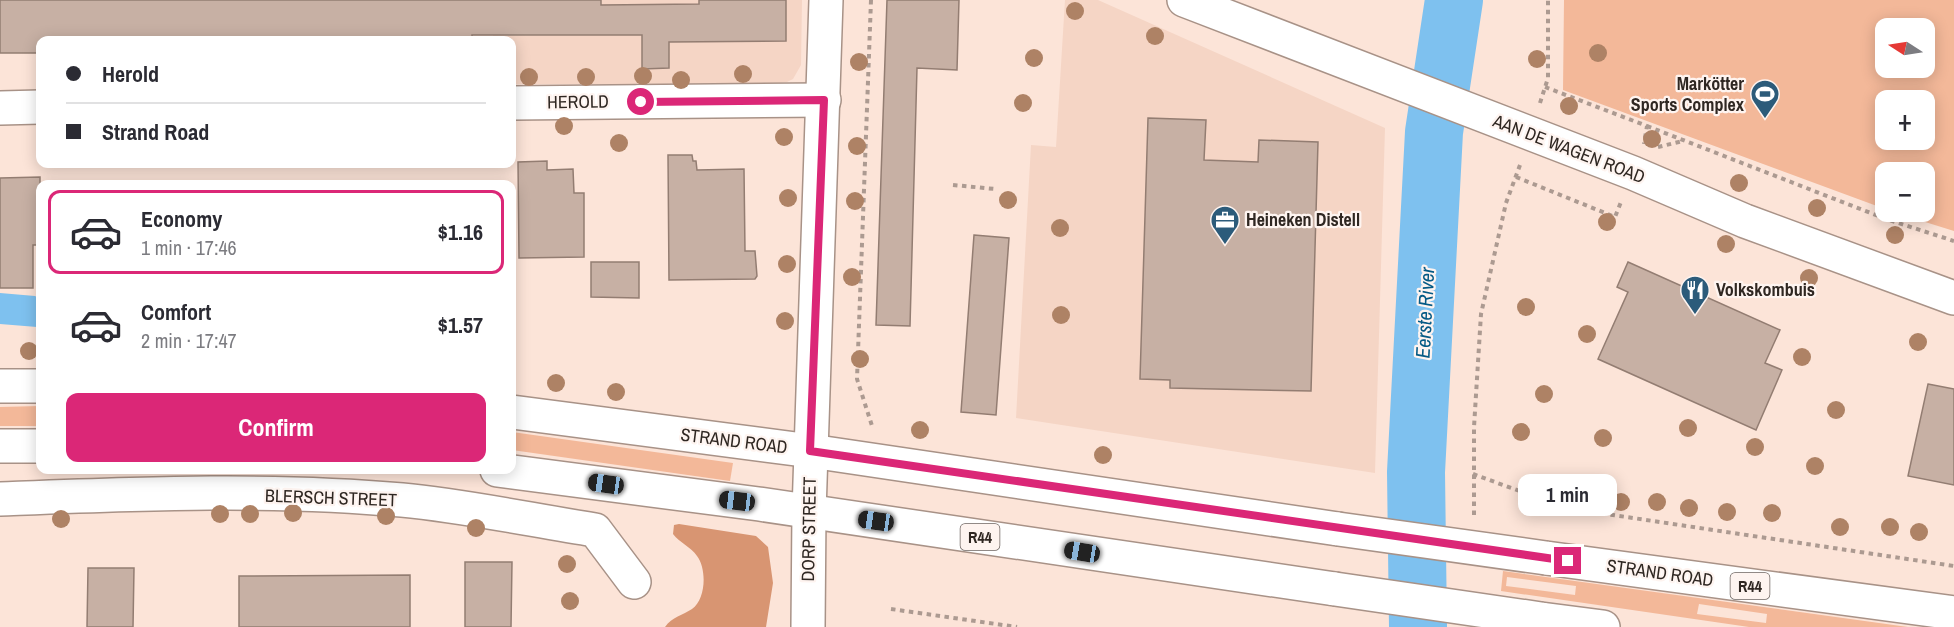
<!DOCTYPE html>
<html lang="en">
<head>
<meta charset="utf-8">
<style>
  body { margin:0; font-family:"Archivo Narrow",sans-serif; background:#f7f7f7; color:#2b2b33; height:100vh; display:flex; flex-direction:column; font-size:22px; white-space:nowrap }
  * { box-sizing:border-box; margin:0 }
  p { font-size:20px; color:#7c7c81 }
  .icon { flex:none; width:33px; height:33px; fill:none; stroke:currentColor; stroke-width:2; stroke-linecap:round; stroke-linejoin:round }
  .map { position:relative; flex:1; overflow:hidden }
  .drawer { position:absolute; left:36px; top:180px; width:480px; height:294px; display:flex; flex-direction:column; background:#fff; border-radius:12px; box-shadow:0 3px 15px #0003 }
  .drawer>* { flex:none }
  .banner { position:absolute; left:36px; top:36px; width:480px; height:132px; border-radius:12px; box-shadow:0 3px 15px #0003; display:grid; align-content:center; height:132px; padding:0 30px; background:#fff }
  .needle { width:39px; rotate:282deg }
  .tools { position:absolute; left:1875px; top:18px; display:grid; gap:12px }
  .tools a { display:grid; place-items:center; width:60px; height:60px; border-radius:12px; background:#fff; box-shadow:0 3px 15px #0003; font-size:30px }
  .end { position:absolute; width:27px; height:27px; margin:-14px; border:8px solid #db2777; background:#fff; box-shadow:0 0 0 3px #fff }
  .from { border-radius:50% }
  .bubble { position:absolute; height:42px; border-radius:12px; background:#fff; box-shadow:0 3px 15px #0003; font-size:20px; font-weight:700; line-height:42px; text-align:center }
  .car { position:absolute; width:18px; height:36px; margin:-18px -9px; border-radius:8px; box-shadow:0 0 4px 2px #0007; background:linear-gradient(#222 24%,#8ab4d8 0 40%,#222 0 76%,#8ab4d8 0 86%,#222 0) }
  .banner b { display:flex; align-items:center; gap:21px; height:57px; font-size:22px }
  .banner b+b { border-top:2px solid #e1e1e2 }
  .banner i { width:15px; height:15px; background:#2b2b33 }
  ul { padding:10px 0 0; list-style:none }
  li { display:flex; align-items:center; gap:18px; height:84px; margin:0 12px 9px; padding:0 18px; border:3px solid transparent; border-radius:12px }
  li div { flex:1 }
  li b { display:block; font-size:22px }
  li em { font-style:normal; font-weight:700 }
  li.selected { border-color:#db2777 }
  li>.icon { width:54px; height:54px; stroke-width:1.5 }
  .action { display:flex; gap:12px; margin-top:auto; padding:12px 30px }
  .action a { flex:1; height:69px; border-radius:12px; background:#db2777; color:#fff; font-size:24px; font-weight:700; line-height:69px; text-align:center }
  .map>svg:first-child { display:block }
</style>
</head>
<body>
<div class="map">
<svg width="1954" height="627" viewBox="0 0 1954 627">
  <rect width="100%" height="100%" fill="#fce4d8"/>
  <!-- built -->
  <g fill="#f5d5c5">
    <path d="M493,0h309l-1,65 -8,14 -6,3 -17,2h-258v-44h-19z"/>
    <path d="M1065,0h33l287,128 -10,345 -359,-55 15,-273 25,2z"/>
  </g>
  <!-- green -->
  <g fill="#f3b899" fill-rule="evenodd">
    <path d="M1564,0h390v231l-61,-19h31v-40h-38l-1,37 -322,-119zM1886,28h38v40h-38zM1924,100v40h-38v-40z"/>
    <path d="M40,406v20h-40v-19z"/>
    <path d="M512,432l221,31 -3,18 -218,-31z"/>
    <path d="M1503,571l405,56h-159l-248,-36zM1507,577l69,9 -1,9 -69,-9zM1699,604l68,10 -1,9 -69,-9z"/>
  </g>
  <!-- forest -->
  <path fill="#d89572" d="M679,524l77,12 12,11 5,36 -7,44h-101c7,-10 18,-12 27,-18 14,-10 15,-40 5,-53 -6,-9 -17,-13 -24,-22l1,-9z"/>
  <!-- water -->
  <path fill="#7ec1ef" d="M0,293l35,3 5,3v24l-3,4 -37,-3z"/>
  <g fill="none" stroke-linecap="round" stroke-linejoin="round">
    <!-- river -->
    <path stroke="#7ec1ef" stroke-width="58" d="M1418,627l-2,-155 18,-340 20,-132"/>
  </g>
  <!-- building -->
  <g fill="#c7b0a4" stroke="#937d72" stroke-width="1.5">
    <path d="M0,0h601v5l98,-1v-4h87v41l-117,1v26l-27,1v-34h-170v5h-432v13h-40z"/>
    <path d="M887,0h72l-2,70 -40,-2 -7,258 -34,-1z"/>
    <path d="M1148,118l58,2 -2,40 54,2 1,-22 59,2 -7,249 -141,-3v-8l-30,-1z"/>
    <path d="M668,155h24l1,6h3l1,9 47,-1 1,82h10l2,25 -2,3 -86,1z"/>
    <path d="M547,161v9l26,-1 1,24h10v64l-65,1 -1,-96z"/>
    <path d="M40,177v68h-7v43h-33v-110z"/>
    <path d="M974,235l35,3 -13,177 -35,-3z"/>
    <path d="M591,262h48v36l-48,-1z"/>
    <path d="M1628,262l152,68 -15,33 17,7 -26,60 -158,-71 30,-67 -11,-5z"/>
    <path d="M1928,384l26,5v96l-46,-9z"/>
    <path d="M465,562h47l-1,65h-46z"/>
    <path d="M88,568h46l-1,59h-46z"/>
    <path d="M410,575v52h-171v-51z"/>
  </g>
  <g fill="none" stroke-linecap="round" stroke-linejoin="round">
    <!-- minor casing -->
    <g stroke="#a89287" stroke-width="36">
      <g id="minor">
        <path d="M1184,0l449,173 112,48 209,77"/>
        <path d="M512,103l312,-3"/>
        <path d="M0,108l40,-1"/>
        <path d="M0,499c133,-5 269,-11 402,1 64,6 129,20 193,30l39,52"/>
        <path d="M808,627l1,-115 17,-512"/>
      </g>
    </g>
    <!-- major casing -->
    <g stroke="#a89287" stroke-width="36">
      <g id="major">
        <path d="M0,386h40"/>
        <path d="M512,412l299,39 527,78"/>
        <path d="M0,446h40"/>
        <path d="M497,470l262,34 576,85"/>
        <path d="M1546,558l408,55"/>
        <path d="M1541,619l62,8"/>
      </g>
    </g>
    <!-- path -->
    <g stroke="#ac9a91" stroke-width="4" stroke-dasharray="4.5 4.5" stroke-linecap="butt">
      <path d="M871,0l-14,379 16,50"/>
      <path d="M1545,87l102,39 -3,18"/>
      <path d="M1540,103l8,-25v-78"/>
      <path d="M1647,126l239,93 68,22"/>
      <path d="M1658,147l25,-6"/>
      <path d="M1516,177l99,40 6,-15"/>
      <path d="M953,185l42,4"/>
      <path d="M1473,474l93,34 388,58"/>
      <path d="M1474,515v-88l7,-113 25,-111 14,-38"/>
      <path d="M891,609l126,18"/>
    </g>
    <!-- minor -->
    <use href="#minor" stroke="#fff" stroke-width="33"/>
    <!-- major -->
    <use href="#major" stroke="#fff" stroke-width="33"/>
    <!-- major-bridge casing -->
    <g stroke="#a89287" stroke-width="36" stroke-linecap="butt">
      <g id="major-bridge">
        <path d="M1338,529l208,29"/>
        <path d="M1335,589l206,30"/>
      </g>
    </g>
    <!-- major-bridge -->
    <use href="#major-bridge" stroke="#fff" stroke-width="33"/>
  </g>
  <!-- trees -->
  <g fill="#ae8265">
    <circle cx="1075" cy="11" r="9"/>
    <circle cx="1155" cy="36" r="9"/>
    <circle cx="1598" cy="53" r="9"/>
    <circle cx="1034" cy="58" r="9"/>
    <circle cx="1537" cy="59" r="9"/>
    <circle cx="859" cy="62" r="9"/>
    <circle cx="743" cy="74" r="9"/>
    <circle cx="643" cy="76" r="9"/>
    <circle cx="529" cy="77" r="9"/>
    <circle cx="586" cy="77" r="9"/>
    <circle cx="681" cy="80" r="9"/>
    <circle cx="1023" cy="103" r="9"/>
    <circle cx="1569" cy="106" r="9"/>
    <circle cx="564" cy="126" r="9"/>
    <circle cx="784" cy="137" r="9"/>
    <circle cx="1652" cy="139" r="9"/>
    <circle cx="619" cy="143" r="9"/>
    <circle cx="857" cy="146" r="9"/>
    <circle cx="1739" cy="183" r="9"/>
    <circle cx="788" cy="198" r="9"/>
    <circle cx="1008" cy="200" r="9"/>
    <circle cx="855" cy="201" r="9"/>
    <circle cx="1817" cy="208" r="9"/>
    <circle cx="1607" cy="222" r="9"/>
    <circle cx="1060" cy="228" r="9"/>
    <circle cx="1895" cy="235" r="9"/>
    <circle cx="1726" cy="244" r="9"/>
    <circle cx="787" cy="264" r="9"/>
    <circle cx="852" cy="277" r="9"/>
    <circle cx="1809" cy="278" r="9"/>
    <circle cx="1526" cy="307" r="9"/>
    <circle cx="1061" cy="315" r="9"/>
    <circle cx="785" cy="321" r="9"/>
    <circle cx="1587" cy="334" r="9"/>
    <circle cx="1918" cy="342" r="9"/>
    <circle cx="29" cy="351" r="9"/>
    <circle cx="1802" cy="357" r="9"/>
    <circle cx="860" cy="359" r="9"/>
    <circle cx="556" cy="383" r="9"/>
    <circle cx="616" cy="392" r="9"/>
    <circle cx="1544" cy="394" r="9"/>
    <circle cx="1836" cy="410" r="9"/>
    <circle cx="1688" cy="428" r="9"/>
    <circle cx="920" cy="430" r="9"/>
    <circle cx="1521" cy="432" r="9"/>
    <circle cx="1603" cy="438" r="9"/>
    <circle cx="1755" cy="447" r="9"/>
    <circle cx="1103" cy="455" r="9"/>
    <circle cx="1815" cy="466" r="9"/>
    <circle cx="1544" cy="488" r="9"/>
    <circle cx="1621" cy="502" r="9"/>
    <circle cx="1657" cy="502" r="9"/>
    <circle cx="1689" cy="508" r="9"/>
    <circle cx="1727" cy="512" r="9"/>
    <circle cx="293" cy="513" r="9"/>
    <circle cx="1772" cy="513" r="9"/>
    <circle cx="220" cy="514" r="9"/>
    <circle cx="250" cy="514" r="9"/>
    <circle cx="386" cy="516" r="9"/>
    <circle cx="61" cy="519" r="9"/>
    <circle cx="1840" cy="527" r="9"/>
    <circle cx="1890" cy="527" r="9"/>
    <circle cx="476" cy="528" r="9"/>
    <circle cx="1919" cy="532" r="9"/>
    <circle cx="567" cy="564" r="9"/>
    <circle cx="570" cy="601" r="9"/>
  </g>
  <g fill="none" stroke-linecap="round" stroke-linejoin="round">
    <!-- route -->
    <path stroke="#db2777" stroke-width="8" d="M641,102l183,-2 -14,351 758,110"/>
  </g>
  <!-- icons -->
  <defs>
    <g id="stadium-pin" transform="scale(1.5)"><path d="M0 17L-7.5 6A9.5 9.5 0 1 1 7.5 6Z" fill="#2c5b7a" stroke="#fef4f0"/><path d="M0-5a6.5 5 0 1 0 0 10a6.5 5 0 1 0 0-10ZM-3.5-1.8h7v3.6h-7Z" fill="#fff"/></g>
    <g id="office-pin" transform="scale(1.5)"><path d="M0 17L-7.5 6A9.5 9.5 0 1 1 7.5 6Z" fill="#2c5b7a" stroke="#fef4f0"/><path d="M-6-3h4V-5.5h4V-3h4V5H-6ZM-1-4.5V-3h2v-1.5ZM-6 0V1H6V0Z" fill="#fff"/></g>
    <g id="restaurant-pin" transform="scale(1.5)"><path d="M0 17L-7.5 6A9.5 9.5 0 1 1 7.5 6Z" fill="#2c5b7a" stroke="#fef4f0"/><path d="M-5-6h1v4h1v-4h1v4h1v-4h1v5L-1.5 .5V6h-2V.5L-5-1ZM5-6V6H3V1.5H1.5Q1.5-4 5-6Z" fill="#fff"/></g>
  </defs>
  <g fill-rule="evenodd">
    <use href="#stadium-pin" x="1765" y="94"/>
    <use href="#office-pin" x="1225" y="220"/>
    <use href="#restaurant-pin" x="1695" y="290"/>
  </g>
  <g text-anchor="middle" stroke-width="4.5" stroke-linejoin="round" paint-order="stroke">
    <!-- shield labels -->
    <g fill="#fef4f0" stroke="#6d6460" stroke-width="1.5">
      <rect x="960.5" y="524" width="39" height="26" rx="4.5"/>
      <rect x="1730.5" y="573" width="39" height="26" rx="4.5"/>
    </g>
    <g font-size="16" font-weight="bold" fill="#2f2722">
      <text x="980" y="543">R44</text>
      <text x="1750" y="592">R44</text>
    </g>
    <!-- poi labels -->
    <g font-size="18" font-weight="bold" fill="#2f2722" stroke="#fef4f0" text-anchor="start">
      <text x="1744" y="90" text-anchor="end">Markötter<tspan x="1744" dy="21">Sports Complex</tspan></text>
      <text x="1246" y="226">Heineken Distell</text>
      <text x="1716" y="296">Volkskombuis</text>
    </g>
    <!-- street labels -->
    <g font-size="18" fill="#2f2722" stroke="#fef4f0">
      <text transform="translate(578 102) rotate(-1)" y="6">HEROLD</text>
      <text transform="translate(1569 149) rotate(21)" y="6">AAN DE WAGEN ROAD</text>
      <text transform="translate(734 441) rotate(7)" y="6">STRAND ROAD</text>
      <text transform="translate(331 498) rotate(2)" y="6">BLERSCH STREET</text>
      <text transform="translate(809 529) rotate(-89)" y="6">DORP STREET</text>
      <text transform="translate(1660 573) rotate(8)" y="6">STRAND ROAD</text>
    </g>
    <!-- water labels -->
    <g font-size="20" font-style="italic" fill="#055a85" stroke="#fef4f0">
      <text transform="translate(1425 313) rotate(-87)" y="7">Eerste River</text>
    </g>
  </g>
</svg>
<div class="tools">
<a><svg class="needle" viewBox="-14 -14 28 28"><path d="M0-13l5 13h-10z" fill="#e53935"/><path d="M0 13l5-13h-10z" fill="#7c7c81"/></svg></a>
<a>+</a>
<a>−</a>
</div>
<i class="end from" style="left:641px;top:102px"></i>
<i class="end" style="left:1568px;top:561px"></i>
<div class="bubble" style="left:1518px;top:474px;width:99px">1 min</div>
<i class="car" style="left:606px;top:484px;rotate:278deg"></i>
<i class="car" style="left:737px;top:501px;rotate:277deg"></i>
<i class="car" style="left:876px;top:521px;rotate:278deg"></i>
<i class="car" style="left:1082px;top:552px;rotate:279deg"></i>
<div class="banner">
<b><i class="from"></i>Herold</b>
<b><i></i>Strand Road</b>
</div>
<section class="drawer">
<ul>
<li class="selected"><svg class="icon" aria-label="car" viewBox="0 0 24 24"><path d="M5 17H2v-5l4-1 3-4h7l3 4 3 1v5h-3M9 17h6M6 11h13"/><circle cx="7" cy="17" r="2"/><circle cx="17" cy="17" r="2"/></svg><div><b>Economy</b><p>1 min · 17:46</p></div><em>$1.16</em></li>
<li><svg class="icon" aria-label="car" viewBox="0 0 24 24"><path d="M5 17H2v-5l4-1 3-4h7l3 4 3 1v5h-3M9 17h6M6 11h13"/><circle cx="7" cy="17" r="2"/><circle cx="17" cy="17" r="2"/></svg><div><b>Comfort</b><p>2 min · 17:47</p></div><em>$1.57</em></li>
</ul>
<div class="action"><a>Confirm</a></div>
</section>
</div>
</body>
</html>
